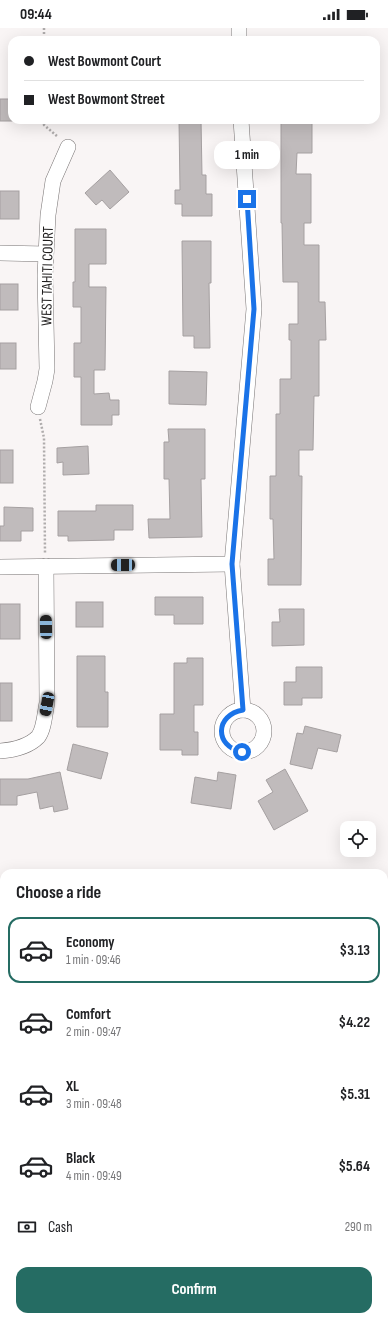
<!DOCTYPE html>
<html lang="en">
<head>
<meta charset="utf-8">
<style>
  body { margin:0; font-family:"Sofia Sans Condensed",sans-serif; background:#f6f6f6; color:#202124; height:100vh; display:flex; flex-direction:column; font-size:15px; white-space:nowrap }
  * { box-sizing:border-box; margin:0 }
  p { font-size:13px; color:#757577 }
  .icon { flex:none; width:22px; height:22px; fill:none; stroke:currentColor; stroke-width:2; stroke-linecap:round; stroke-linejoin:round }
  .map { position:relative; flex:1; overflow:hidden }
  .panel { position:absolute; left:0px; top:841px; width:388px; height:452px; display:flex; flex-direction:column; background:#fff; border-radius:12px 12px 0 0; box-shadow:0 4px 16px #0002 }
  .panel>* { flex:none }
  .banner { position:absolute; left:8px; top:8px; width:372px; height:88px; border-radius:12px; box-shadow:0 4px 16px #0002; display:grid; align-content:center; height:88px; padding:0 16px; background:#fff }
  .controls { position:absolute; left:340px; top:793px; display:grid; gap:8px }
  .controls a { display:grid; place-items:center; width:36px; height:36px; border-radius:8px; background:#fff; box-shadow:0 4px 16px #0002; font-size:20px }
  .end { position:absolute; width:18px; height:18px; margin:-9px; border:5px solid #1a73e8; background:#fff; box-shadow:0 0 0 2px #fff }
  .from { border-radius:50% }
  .bubble { position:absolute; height:28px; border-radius:12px; background:#fff; box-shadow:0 4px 16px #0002; font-size:13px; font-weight:700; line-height:28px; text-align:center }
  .car { position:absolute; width:12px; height:24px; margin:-12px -6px; border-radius:5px; box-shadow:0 0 3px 1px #0007; background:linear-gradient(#222 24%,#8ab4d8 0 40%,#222 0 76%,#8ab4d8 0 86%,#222 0) }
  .banner b { display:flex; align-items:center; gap:14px; height:38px; font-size:15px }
  .banner b+b { border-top:1px solid #e0e0e0 }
  .banner i { width:10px; height:10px; background:#202124 }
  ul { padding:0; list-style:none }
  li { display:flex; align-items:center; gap:12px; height:66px; margin:0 8px 6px; padding:0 8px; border:2px solid transparent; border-radius:12px }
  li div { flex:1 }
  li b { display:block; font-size:15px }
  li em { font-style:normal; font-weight:700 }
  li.active { border-color:#256c63 }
  li>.icon { width:36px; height:36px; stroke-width:1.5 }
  h2 { padding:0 16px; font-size:18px; line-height:48px }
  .pay { display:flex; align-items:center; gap:10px; height:44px; padding:0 16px; font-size:15px }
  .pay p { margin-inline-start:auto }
  .cta { display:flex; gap:8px; margin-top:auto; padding:8px 16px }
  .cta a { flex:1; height:46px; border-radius:12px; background:#256c63; color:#fff; font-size:16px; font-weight:700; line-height:46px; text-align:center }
  .status { display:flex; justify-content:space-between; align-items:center; height:28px; padding:0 20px; background:#fff; direction:ltr }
  .status svg { height:11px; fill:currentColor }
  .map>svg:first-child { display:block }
</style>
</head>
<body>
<div class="status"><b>09:44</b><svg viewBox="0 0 49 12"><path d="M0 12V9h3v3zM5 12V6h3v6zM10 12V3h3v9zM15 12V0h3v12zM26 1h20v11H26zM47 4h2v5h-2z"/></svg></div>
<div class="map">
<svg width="388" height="1293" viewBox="0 0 388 1293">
  <rect width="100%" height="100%" fill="#f9f5f5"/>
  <!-- building -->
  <g fill="#c0bbbc" stroke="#a5a0a1">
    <rect x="0" y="71" width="12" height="22"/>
    <path d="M179,92h22l1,55h4v19h6v22h-30v-12h-7v-14h5z"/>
    <path d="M281,92h31v33h-15l-1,21h15v49h-7v22h15v57h6l1,38h-7v56h-5l-1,54h-14v26h3l-1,109h-33v-26h6l-1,-40h-3v-43h6v-62h4v-35h11v-39h-2v-16h9v-42h-15l-1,-59h-1z"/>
    <path d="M110,142l19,22 -19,17 -8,-9 -6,5 -11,-12z"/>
    <rect x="0" y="163" width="19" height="28"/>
    <path d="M75,201h31v35h-17v23h17l-1,83h-11v24l15,-1 1,7h9v15h-7v10h-31v-48h-7v-34h7v-36h-8v-25h2z"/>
    <path d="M182,213h29v42h-2l1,65h-16v-12h-11z"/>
    <rect x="0" y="256" width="18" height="26"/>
    <rect x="0" y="315" width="16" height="26"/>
    <path d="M169,343l38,1 -1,33 -37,-1z"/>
    <path d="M168,401h37v50h-4l1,58 -53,1 -1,-19h22l-1,-40h-5v-37h5z"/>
    <path d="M88,418l1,28 -26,1v-13l-6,1v-15z"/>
    <rect x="0" y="422" width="13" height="33"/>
    <path d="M96,477h37v25h-19v10l-46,1v-5h-10v-25h38z"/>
    <path d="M4,479l29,1v23h-12v10h-21v-15h4z"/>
    <path d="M155,569h48v27h-29v-9h-19z"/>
    <rect x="76" y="574" width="27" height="25"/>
    <rect x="0" y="576" width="20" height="35"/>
    <path d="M279,581h25v36l-32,1v-24h8z"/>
    <path d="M77,628h28v36h3v35h-31z"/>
    <path d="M187,630h16v47h-9v27h4v23h-16v-5h-22v-36h14v-51h13z"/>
    <path d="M296,639h26v31h-20v7h-18v-23h12z"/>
    <rect x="0" y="655" width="12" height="38"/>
    <path d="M305,698l36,9 -4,17 -19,-4 -6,21 -22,-5 7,-31 6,1z"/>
    <path d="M73,716l35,9 -7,26 -34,-9z"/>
    <path d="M285,741l23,42 -34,19 -16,-29 15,-9 -7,-12z"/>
    <path d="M60,744l8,37 -14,3 -1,-6 -13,3 -3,-17 -20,4v9h-17v-26h28z"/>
    <path d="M218,744l18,3 -5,34 -40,-6 4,-26 22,4z"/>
  </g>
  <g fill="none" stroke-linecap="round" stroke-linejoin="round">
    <!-- minor casing -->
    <g stroke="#797575" stroke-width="16">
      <g id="minor">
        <path d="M239,12v-12"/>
        <path d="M241,92l13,189 -22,255 11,146"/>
        <path d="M0,225l46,1"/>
        <path d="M38,379l7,-26 2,-12 -2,-94 3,-60 5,-34 15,-34"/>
        <path d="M0,539l232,-3"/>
        <circle cx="243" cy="703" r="21"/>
        <path d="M0,723c14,-1 28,-4 38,-14 6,-7 7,-25 9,-34l-1,-137"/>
        <path d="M0,900h4"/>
        <path d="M384,958l4,-3"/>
        <path d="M53,1289v4"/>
        <path d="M363,1293v-4"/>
      </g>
    </g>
    <!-- path -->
    <g stroke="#afacac" stroke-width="2.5" stroke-dasharray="2 2" stroke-linecap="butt">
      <path d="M44,0v12"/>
      <path d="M44,92v5l14,12"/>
      <path d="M40,391l4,19 1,116"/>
    </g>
    <!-- minor -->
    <use href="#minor" stroke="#fff" stroke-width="15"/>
  </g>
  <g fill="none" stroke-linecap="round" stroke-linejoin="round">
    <!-- route -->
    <path stroke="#1a73e8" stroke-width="5" d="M242,724c-28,-6 -27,-37 1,-42l-11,-146 22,-255 -7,-110"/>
  </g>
  <g text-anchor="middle" stroke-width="3" stroke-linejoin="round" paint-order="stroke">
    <!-- street labels -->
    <g font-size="15" fill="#1e1c1c" stroke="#fff">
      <text transform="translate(47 248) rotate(-89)" y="5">WEST TAHITI COURT</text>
    </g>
  </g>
</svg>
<div class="controls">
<a><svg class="icon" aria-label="locate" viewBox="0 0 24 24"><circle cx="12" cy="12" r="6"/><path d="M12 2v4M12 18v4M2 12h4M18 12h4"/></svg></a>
</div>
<i class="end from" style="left:242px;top:724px"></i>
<i class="end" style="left:247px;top:171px"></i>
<div class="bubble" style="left:214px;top:113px;width:66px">1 min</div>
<i class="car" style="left:123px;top:537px;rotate:269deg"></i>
<i class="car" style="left:46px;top:599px;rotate:359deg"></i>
<i class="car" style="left:47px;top:676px;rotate:191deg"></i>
<div class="banner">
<b><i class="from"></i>West Bowmont Court</b>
<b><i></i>West Bowmont Street</b>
</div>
<section class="panel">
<h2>Choose a ride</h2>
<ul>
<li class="active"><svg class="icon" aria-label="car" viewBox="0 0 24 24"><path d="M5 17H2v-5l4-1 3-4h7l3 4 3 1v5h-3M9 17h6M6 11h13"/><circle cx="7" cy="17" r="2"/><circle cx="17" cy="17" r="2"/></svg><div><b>Economy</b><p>1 min · 09:46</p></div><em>$3.13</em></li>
<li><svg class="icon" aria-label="car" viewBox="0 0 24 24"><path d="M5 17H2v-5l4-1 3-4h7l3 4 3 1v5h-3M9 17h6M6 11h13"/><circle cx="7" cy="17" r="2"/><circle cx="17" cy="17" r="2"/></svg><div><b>Comfort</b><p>2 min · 09:47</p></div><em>$4.22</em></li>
<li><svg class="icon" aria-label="car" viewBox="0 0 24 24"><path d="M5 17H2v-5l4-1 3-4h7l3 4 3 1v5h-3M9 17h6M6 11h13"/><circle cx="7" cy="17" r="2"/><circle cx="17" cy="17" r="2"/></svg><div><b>XL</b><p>3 min · 09:48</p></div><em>$5.31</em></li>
<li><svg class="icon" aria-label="car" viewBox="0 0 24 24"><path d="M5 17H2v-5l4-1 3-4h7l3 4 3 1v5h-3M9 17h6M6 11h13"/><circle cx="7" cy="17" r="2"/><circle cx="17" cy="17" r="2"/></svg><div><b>Black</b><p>4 min · 09:49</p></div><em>$5.64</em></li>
</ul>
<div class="pay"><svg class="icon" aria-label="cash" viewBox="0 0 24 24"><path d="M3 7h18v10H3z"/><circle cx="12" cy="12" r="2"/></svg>Cash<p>290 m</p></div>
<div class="cta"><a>Confirm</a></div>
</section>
</div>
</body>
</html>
